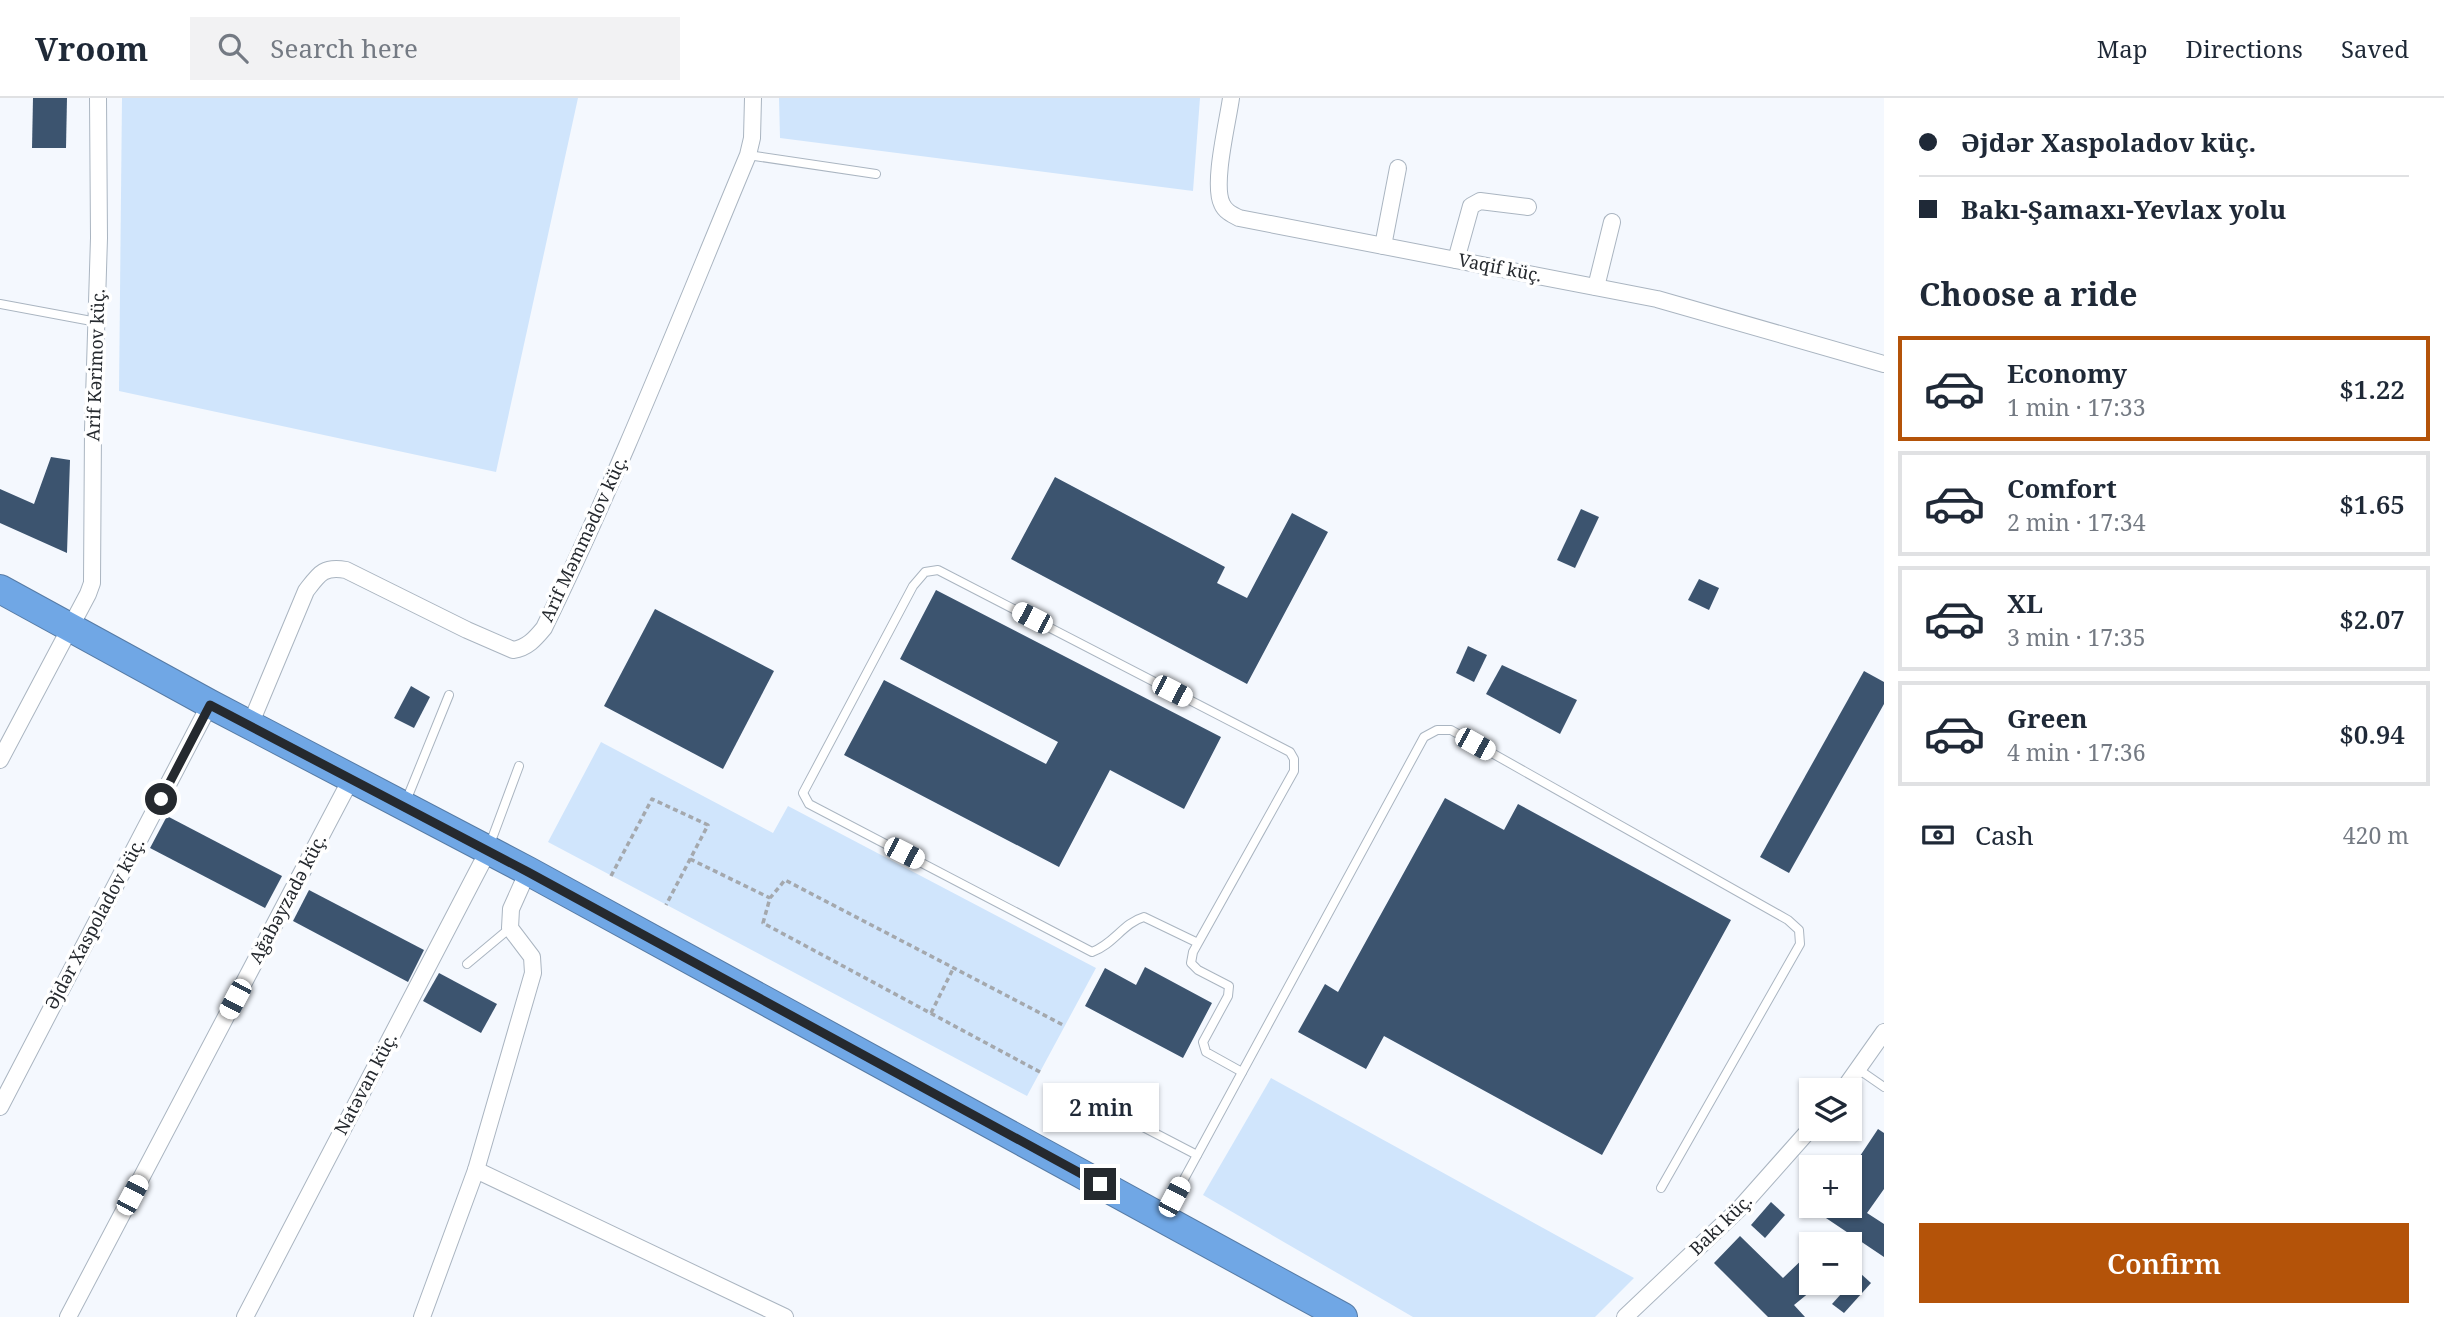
<!DOCTYPE html>
<html lang="en">
<head>
<meta charset="utf-8">
<style>
  body { margin:0; font-family:"Noto Serif",serif; background:#f2f2f3; color:#1f2937; height:100vh; display:flex; flex-direction:column; font-size:26px; white-space:nowrap }
  * { box-sizing:border-box; margin:0 }
  p { font-size:23px; color:#747a83 }
  .icon { flex:none; width:38px; height:38px; fill:none; stroke:currentColor; stroke-width:2; stroke-linecap:round; stroke-linejoin:round }
  .map { position:relative; flex:1; overflow:hidden }
  .drawer { display:flex; flex-direction:column; background:#fff; width:560px }
  .drawer>* { flex:none }
  .banner { display:grid; align-content:center; height:154px; padding:0 35px; background:#fff }
  .buttons { position:absolute; left:1799px; top:980px; display:grid; gap:14px }
  .buttons a { display:grid; place-items:center; width:63px; height:63px; border-radius:0px; background:#fff; box-shadow:0 2px 5px #0004; font-size:35px }
  .end { position:absolute; width:32px; height:32px; margin:-16px; border:9px solid #25292e; background:#fff; box-shadow:0 0 0 4px #fff }
  .from { border-radius:50% }
  .bubble { position:absolute; height:49px; border-radius:0px; background:#fff; box-shadow:0 2px 5px #0004; font-size:23px; font-weight:600; line-height:49px; text-align:center }
  .car { position:absolute; width:21px; height:42px; margin:-21px -10px; border-radius:9px; box-shadow:0 0 5px 2px #0007; background:linear-gradient(#fff 24%,#345 0 40%,#fff 0 76%,#345 0 86%,#fff 0) }
  .banner b { display:flex; align-items:center; gap:24px; height:66px; font-size:26px }
  .banner b+b { border-top:2px solid #e0e1e3 }
  .banner i { width:18px; height:18px; background:#1f2937 }
  ul { padding:0; list-style:none }
  li { display:flex; align-items:center; gap:21px; height:105px; margin:0 14px 10px; padding:0 21px; border:4px solid #e0e1e3; border-radius:0px }
  li div { flex:1 }
  li b { display:block; font-size:26px }
  li em { font-style:normal; font-weight:600 }
  li.active { border-color:#b45309 }
  li>.icon { width:63px; height:63px; stroke-width:1.5 }
  h2 { padding:0 35px; font-size:32px; line-height:84px }
  .pay { display:flex; align-items:center; gap:18px; height:77px; padding:0 35px; font-size:26px }
  .pay p { margin-inline-start:auto }
  .button { display:flex; gap:14px; margin-top:auto; padding:14px 35px }
  .button a { flex:1; height:80px; border-radius:0px; background:#b45309; color:#fff; font-size:28px; font-weight:600; line-height:80px; text-align:center }
  header { display:flex; align-items:center; gap:42px; box-sizing:border-box; height:98px; padding:0 35px; background:#fff; border-bottom:2px solid #e0e1e3 }
  header strong { font-size:33px }
  nav { display:flex; gap:38px; margin-inline-start:auto; font-size:24px }
  .search { width:490px; height:63px; background:#f2f2f3; display:flex; align-items:center; gap:18px; box-sizing:border-box; padding:0 24px; border-radius:0px; color:#747a83; font-size:26px }
  main { display:flex; flex:1; min-height:0 }
  .map>svg:first-child { display:block }
</style>
</head>
<body>
<header>
<strong>Vroom</strong>
<div class="search"><svg class="icon" aria-label="search" viewBox="0 0 24 24"><circle cx="10" cy="10" r="6"/><path d="M15 15l6 6"/></svg>Search here</div>
<nav><a>Map</a><a>Directions</a><a>Saved</a></nav>
</header>
<main>
<div class="map">
<svg width="1884" height="1219" viewBox="0 0 1884 1219">
  <rect width="100%" height="100%" fill="#f4f8fe"/>
  <!-- green -->
  <g fill="#d0e5fc">
    <path d="M122,0h456l-82,374 -377,-81z"/>
    <path d="M779,0h421l-7,93 -413,-53z"/>
    <path d="M601,644l172,91 15,-27 308,162 -69,128 -479,-254z"/>
    <path d="M1271,980l363,200 -39,39h-182l-210,-122z"/>
  </g>
  <!-- building -->
  <g fill="#3c546f">
    <path d="M33,0h34l-1,50h-34z"/>
    <path d="M51,359l19,3 -3,93 -67,-30v-34l34,15z"/>
    <path d="M1055,379l170,90 -8,16 30,15 45,-85 36,19 -81,152 -236,-125z"/>
    <path d="M1581,411l18,8 -24,51 -18,-8z"/>
    <path d="M1699,481l20,9 -10,22 -21,-10z"/>
    <path d="M936,492l285,147 -37,72 -74,-39 -51,97 -215,-112 40,-75 162,84 12,-22 -158,-83z"/>
    <path d="M655,511l119,62 -51,98 -119,-63z"/>
    <path d="M1468,548l19,9 -13,27 -18,-9z"/>
    <path d="M1502,567l75,35 -17,34 -74,-40z"/>
    <path d="M1864,573l20,11v22l-95,169 -29,-16z"/>
    <path d="M411,588l19,11 -16,31 -20,-10z"/>
    <path d="M1445,700l59,32 14,-26 213,116 -129,235 -218,-119 -18,33 -68,-37 27,-48 13,8z"/>
    <path d="M167,718l115,60 -17,32 -115,-60z"/>
    <path d="M309,792l115,60 -16,32 -115,-61z"/>
    <path d="M1145,869l67,36 -29,55 -98,-52 20,-38 31,17z"/>
    <path d="M439,875l58,31 -16,29 -58,-32z"/>
    <path d="M1878,1031l6,4v56l-17,24 17,11v33l-64,-43 6,-8h24v-35z"/>
    <path d="M1771,1104l14,13 -20,23 -14,-13z"/>
    <path d="M1740,1138l43,42 28,-27v32h10l-27,22 11,12h-37l-54,-54z"/>
    <path d="M1860,1175l11,10 -27,30 -12,-9z"/>
  </g>
  <g fill="none" stroke-linecap="round" stroke-linejoin="round">
    <!-- lane casing -->
    <g stroke="#aab5c1" stroke-width="10">
      <g id="lane">
        <path d="M748,57l128,19"/>
        <path d="M0,206l97,18"/>
        <path d="M406,703l43,-106"/>
        <path d="M490,746l29,-78"/>
        <path d="M1198,845l-54,-26c-21,6 -30,27 -52,35l-283,-148 -6,-11 110,-207 12,-14 13,-2 352,182 4,7v12l-96,172 -5,9 -2,11 7,7 31,16 -1,10 -25,46 3,10 36,20"/>
        <path d="M467,866l43,-36"/>
        <path d="M1858,971l26,18"/>
        <path d="M1097,1005l100,52"/>
        <path d="M1164,1118l260,-479 13,-7h14l337,190 11,10 1,14 -139,244"/>
      </g>
    </g>
    <!-- street casing -->
    <g stroke="#aab5c1" stroke-width="18">
      <g id="street">
        <path d="M1231,0c-3,23 -19,86 -9,106 3,7 9,10 17,14l418,81 227,65"/>
        <path d="M1383,148l15,-78"/>
        <path d="M1456,162l15,-54 9,-5 48,6"/>
        <path d="M1596,189l16,-65"/>
        <path d="M250,627l56,-134c13,-17 17,-25 40,-21l121,60 46,20c14,-2 22,-11 31,-22 75,-154 138,-315 204,-473l4,-17 1,-40"/>
        <path d="M0,662l88,-166 4,-11 1,-153 6,-192 -1,-140"/>
        <path d="M1843,992l41,-58"/>
        <path d="M0,1009l210,-403"/>
        <path d="M476,1072l309,147"/>
        <path d="M68,1219l283,-538"/>
        <path d="M245,1219l243,-466"/>
        <path d="M422,1219l54,-147 57,-197 -1,-16 -22,-29 1,-19 17,-38"/>
        <path d="M1625,1219l115,-109 71,-80"/>
      </g>
    </g>
    <!-- highway casing -->
    <g stroke="#567ba5" stroke-width="30">
      <path id="highway" d="M0,491l210,115 318,167 815,446"/>
    </g>
    <!-- path -->
    <g stroke="#a4a8ad" stroke-width="3.5" stroke-dasharray="5 3.5" stroke-linecap="butt">
      <path d="M690,761l80,39"/>
      <path d="M611,778l41,-77 56,26 -42,80"/>
      <path d="M931,915l22,-44"/>
      <path d="M1040,974l-277,-149 7,-25 15,-18 280,146"/>
    </g>
    <!-- lane -->
    <use href="#lane" stroke="#fff" stroke-width="8"/>
    <!-- street -->
    <use href="#street" stroke="#fff" stroke-width="16"/>
    <!-- highway -->
    <use href="#highway" stroke="#70a7e5" stroke-width="28"/>
  </g>
  <g fill="none" stroke-linecap="round" stroke-linejoin="round">
    <!-- route -->
    <path stroke="#25292e" stroke-width="9" d="M161,701l49,-94 318,167 572,312"/>
  </g>
  <g text-anchor="middle" stroke-width="7" stroke-linejoin="round" paint-order="stroke">
    <!-- street labels -->
    <g font-size="18" fill="#25292e" stroke="#fff">
      <text transform="translate(1500 170) rotate(11)" y="6">Vaqif küç.</text>
      <text transform="translate(96 267) rotate(-88)" y="6">Arif Kərimov küç.</text>
      <text transform="translate(584 441) rotate(-65)" y="6">Arif Məmmədov küç.</text>
      <text transform="translate(288 801) rotate(-62)" y="6">Ağabəyzadə küç.</text>
      <text transform="translate(95 826) rotate(-62)" y="6">Əjdər Xaspoladov küç.</text>
      <text transform="translate(366 986) rotate(-62)" y="6">Natəvan küç.</text>
      <text transform="translate(1721 1127) rotate(-44)" y="6">Bakı küç.</text>
    </g>
  </g>
</svg>
<div class="buttons">
<a><svg class="icon" aria-label="layers" viewBox="0 0 24 24"><path d="M12 4l9 5-9 5-9-5zM3 14l9 5 9-5"/></svg></a>
<a>+</a>
<a>−</a>
</div>
<i class="end from" style="left:161px;top:701px"></i>
<i class="end" style="left:1100px;top:1086px"></i>
<div class="bubble" style="left:1043px;top:985px;width:116px">2 min</div>
<i class="car" style="left:1032px;top:520px;rotate:297deg"></i>
<i class="car" style="left:1172px;top:593px;rotate:117deg"></i>
<i class="car" style="left:1475px;top:646px;rotate:119deg"></i>
<i class="car" style="left:904px;top:755px;rotate:117deg"></i>
<i class="car" style="left:235px;top:901px;rotate:208deg"></i>
<i class="car" style="left:132px;top:1097px;rotate:28deg"></i>
<i class="car" style="left:1174px;top:1099px;rotate:28deg"></i>
</div>
<section class="drawer">
<div class="banner">
<b><i class="from"></i>Əjdər Xaspoladov küç.</b>
<b><i></i>Bakı-Şamaxı-Yevlax yolu</b>
</div>
<h2>Choose a ride</h2>
<ul>
<li class="active"><svg class="icon" aria-label="car" viewBox="0 0 24 24"><path d="M5 17H2v-5l4-1 3-4h7l3 4 3 1v5h-3M9 17h6M6 11h13"/><circle cx="7" cy="17" r="2"/><circle cx="17" cy="17" r="2"/></svg><div><b>Economy</b><p>1 min · 17:33</p></div><em>$1.22</em></li>
<li><svg class="icon" aria-label="car" viewBox="0 0 24 24"><path d="M5 17H2v-5l4-1 3-4h7l3 4 3 1v5h-3M9 17h6M6 11h13"/><circle cx="7" cy="17" r="2"/><circle cx="17" cy="17" r="2"/></svg><div><b>Comfort</b><p>2 min · 17:34</p></div><em>$1.65</em></li>
<li><svg class="icon" aria-label="car" viewBox="0 0 24 24"><path d="M5 17H2v-5l4-1 3-4h7l3 4 3 1v5h-3M9 17h6M6 11h13"/><circle cx="7" cy="17" r="2"/><circle cx="17" cy="17" r="2"/></svg><div><b>XL</b><p>3 min · 17:35</p></div><em>$2.07</em></li>
<li><svg class="icon" aria-label="car" viewBox="0 0 24 24"><path d="M5 17H2v-5l4-1 3-4h7l3 4 3 1v5h-3M9 17h6M6 11h13"/><circle cx="7" cy="17" r="2"/><circle cx="17" cy="17" r="2"/></svg><div><b>Green</b><p>4 min · 17:36</p></div><em>$0.94</em></li>
</ul>
<div class="pay"><svg class="icon" aria-label="cash" viewBox="0 0 24 24"><path d="M3 7h18v10H3z"/><circle cx="12" cy="12" r="2"/></svg>Cash<p>420 m</p></div>
<div class="button"><a>Confirm</a></div>
</section>
</main>
</body>
</html>
